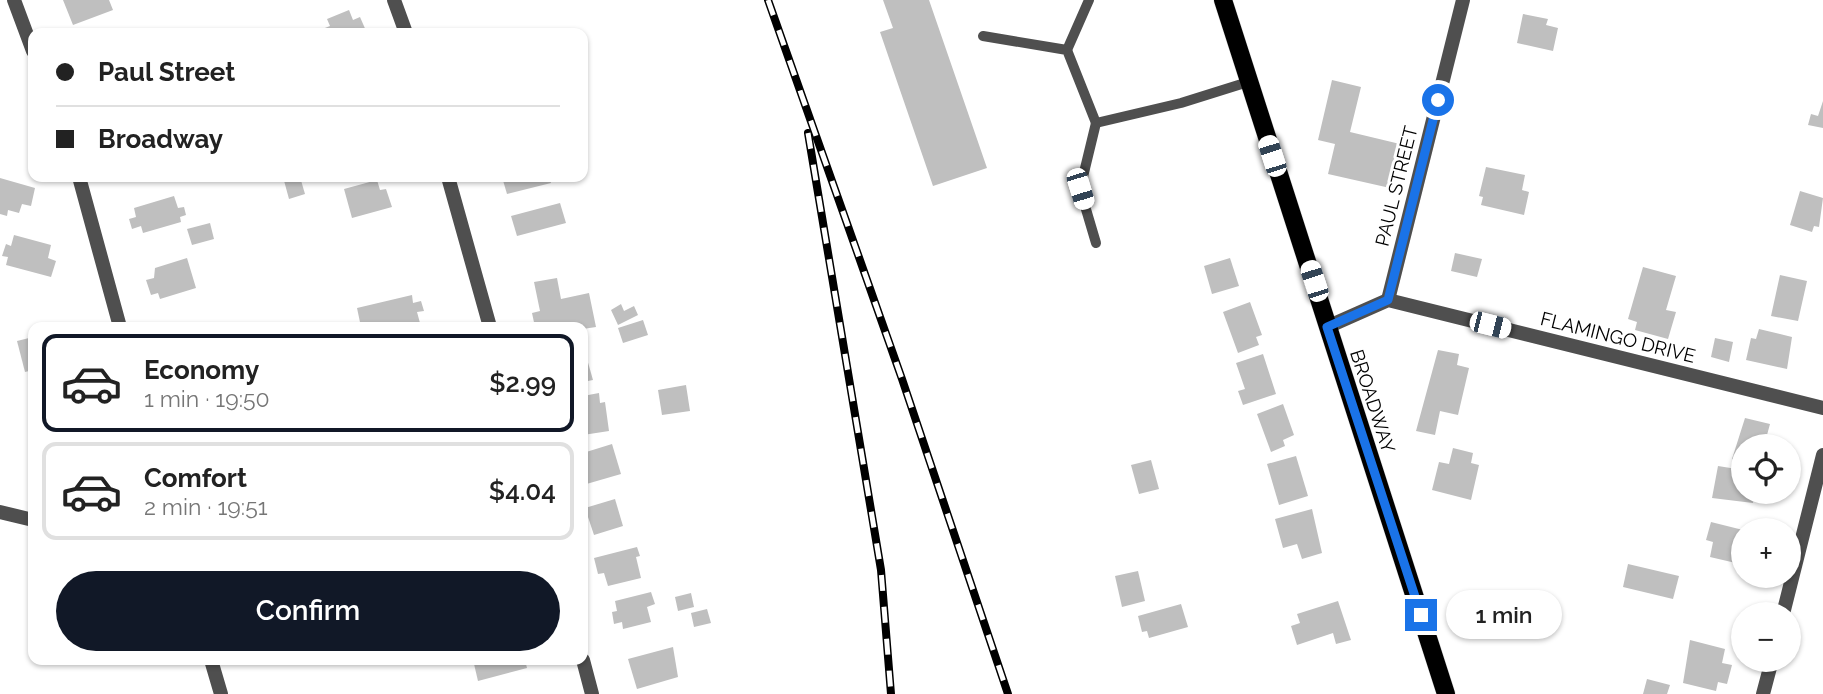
<!DOCTYPE html>
<html lang="en">
<head>
<meta charset="utf-8">
<style>
  body { margin:0; font-family:Raleway,sans-serif; background:#f6f6f6; color:#222; height:100vh; display:flex; flex-direction:column; font-size:26px; white-space:nowrap }
  * { box-sizing:border-box; margin:0 }
  p { font-size:23px; color:#767676 }
  .icon { flex:none; width:38px; height:38px; fill:none; stroke:currentColor; stroke-width:2; stroke-linecap:round; stroke-linejoin:round }
  .map { position:relative; flex:1; overflow:hidden }
  .side { position:absolute; left:28px; top:322px; width:560px; height:343px; display:flex; flex-direction:column; background:#fff; border-radius:14px; box-shadow:0 2px 5px #0004 }
  .side>* { flex:none }
  .banner { position:absolute; left:28px; top:28px; width:560px; height:154px; border-radius:14px; box-shadow:0 2px 5px #0004; display:grid; align-content:center; height:154px; padding:0 28px; background:#fff }
  .buttons { position:absolute; left:1731px; top:434px; display:grid; gap:14px }
  .buttons a { display:grid; place-items:center; width:70px; height:70px; border-radius:50%; background:#fff; box-shadow:0 2px 5px #0004; font-size:35px }
  .end { position:absolute; width:32px; height:32px; margin:-16px; border:9px solid #1a73e8; background:#fff; box-shadow:0 0 0 4px #fff }
  .from { border-radius:50% }
  .bubble { position:absolute; height:49px; border-radius:24px; background:#fff; box-shadow:0 2px 5px #0004; font-size:23px; font-weight:600; line-height:49px; text-align:center }
  .car { position:absolute; width:21px; height:42px; margin:-21px -10px; border-radius:9px; box-shadow:0 0 5px 2px #0007; background:linear-gradient(#fff 24%,#345 0 40%,#fff 0 76%,#345 0 86%,#fff 0) }
  .banner b { display:flex; align-items:center; gap:24px; height:66px; font-size:26px }
  .banner b+b { border-top:2px solid #e0e0e0 }
  .banner i { width:18px; height:18px; background:#222 }
  ul { padding:12px 0 0; list-style:none }
  li { display:flex; align-items:center; gap:21px; height:98px; margin:0 14px 10px; padding:0 14px; border:4px solid #e0e0e0; border-radius:14px }
  li div { flex:1 }
  li b { display:block; font-size:26px }
  li em { font-style:normal; font-weight:600 }
  li.selected { border-color:#111827 }
  li>.icon { width:63px; height:63px; stroke-width:1.5 }
  .button { display:flex; gap:14px; margin-top:auto; padding:14px 28px }
  .button a { flex:1; height:80px; border-radius:42px; background:#111827; color:#fff; font-size:28px; font-weight:600; line-height:80px; text-align:center }
  .map>svg:first-child { display:block }
</style>
</head>
<body>
<div class="map">
<svg width="1823" height="694" viewBox="0 0 1823 694">
  <rect width="100%" height="100%" fill="#fff"/>
  <!-- building -->
  <g fill="#bfbfbf">
    <path d="M63,0h46l4,10 -40,15z"/>
    <path d="M883,0h46l58,168 -54,18 -53,-154 13,-4z"/>
    <path d="M349,10l4,10 7,-3 7,16h-55l18,-7 -3,-7z"/>
    <path d="M1523,14l25,5 -2,6 12,3 -5,23 -36,-8z"/>
    <path d="M1332,80l29,7 -11,45 50,12 -10,44 -62,-14 7,-30 -17,-4z"/>
    <path d="M1823,101v27l-15,-3 3,-11 7,2z"/>
    <path d="M1486,167l39,8 -3,15 7,2 -5,23 -43,-10 2,-8 -4,-1z"/>
    <path d="M283,177h17l5,17 -16,5z"/>
    <path d="M502,177h47l2,6 -44,11z"/>
    <path d="M0,178l35,10 -4,18 -9,-2 -3,9 -11,-3 -1,6 -7,-2z"/>
    <path d="M377,180l3,10 6,-1 6,18 -40,11 -8,-29z"/>
    <path d="M1800,191l23,7 -4,29 -5,-1 -2,6 -22,-7z"/>
    <path d="M174,196l4,12 6,-1 2,8 -6,2 1,5 -38,11 -2,-7 -9,3 -3,-10 7,-2 -2,-9z"/>
    <path d="M560,203l6,20 -49,13 -6,-20z"/>
    <path d="M210,223l4,16 -22,6 -5,-16z"/>
    <path d="M14,235l37,10 -3,13 8,3 -5,16 -45,-12 2,-8 -6,-1 4,-12 5,2z"/>
    <path d="M1455,253l27,6 -5,18 -26,-6z"/>
    <path d="M187,258l9,30 -36,11 -2,-6 -7,2 -5,-15 8,-2 1,-10z"/>
    <path d="M1230,258l9,28 -27,8 -8,-28z"/>
    <path d="M1643,267l33,9 -10,34 10,2 -8,27 -33,-9 2,-8 -9,-3z"/>
    <path d="M1780,275l27,6 -9,40 -27,-5z"/>
    <path d="M557,278l4,21 28,-6 7,34 -13,2 -48,-2 -3,-14 8,-2 -6,-29z"/>
    <path d="M412,295l1,8 8,-2 3,10 -7,1 3,11 -19,4h-40l-4,-19z"/>
    <path d="M1250,302l12,33 -6,2 3,8 -21,8 -15,-41z"/>
    <path d="M621,304l3,7 10,-5 4,9 -20,10 -7,-15z"/>
    <path d="M643,320l5,15 -25,8 -5,-15z"/>
    <path d="M1759,329l33,8 -5,32 -41,-9 5,-22 5,1z"/>
    <path d="M33,337v33l-8,2 -8,-31z"/>
    <path d="M1715,338l18,4 -4,20 -18,-5z"/>
    <path d="M583,345l10,35 -10,2z"/>
    <path d="M1438,350l21,4 -2,11 12,3 -11,47 -18,-4 -5,24 -19,-4z"/>
    <path d="M1263,354l13,40 -33,11 -5,-14 7,-2 -9,-26z"/>
    <path d="M686,385l4,26 -28,4 -4,-25z"/>
    <path d="M599,393l1,10 5,-1 4,29 -26,4v-39z"/>
    <path d="M1283,404l11,31 -11,5 2,6 -14,6 -14,-38z"/>
    <path d="M1745,418l25,6 -6,22h-21v16l-11,-3z"/>
    <path d="M612,444l9,30 -38,11v-32z"/>
    <path d="M1453,448l20,5 -2,10 8,2 -8,35 -39,-10 7,-28 10,2z"/>
    <path d="M1296,456l12,40 -29,9 -12,-41z"/>
    <path d="M1151,460l8,29 -20,5 -8,-29z"/>
    <path d="M1718,466l25,4v22h12l-2,11 -41,-5z"/>
    <path d="M615,499l8,27 -29,9 -9,-27z"/>
    <path d="M1312,509l10,44 -20,6 -5,-15 -14,4 -8,-29z"/>
    <path d="M1711,522l32,8 -3,34 -30,-7 3,-15 -7,-2z"/>
    <path d="M637,547l3,9 -4,1 5,21 -33,8 -4,-13 -6,1 -4,-16z"/>
    <path d="M1628,564l51,12 -6,23 -50,-12z"/>
    <path d="M1138,571l7,30 -23,6 -7,-31z"/>
    <path d="M651,592l4,12 -8,3 4,15 -28,7 -1,-7 -8,2 -2,-12 5,-1 -2,-10z"/>
    <path d="M691,593l3,14 -16,4 -3,-14z"/>
    <path d="M1338,601l13,39 -15,4 -3,-11 -36,12 -6,-19 9,-3 -3,-9z"/>
    <path d="M1181,604l7,23 -39,11 -2,-7 -5,1 -4,-16z"/>
    <path d="M707,609l4,14 -17,4 -3,-14z"/>
    <path d="M1690,640l35,9 -3,14 10,2 -5,19 -9,-2 -2,9 -33,-8z"/>
    <path d="M673,647l5,30 -41,12 -9,-30z"/>
    <path d="M483,660h42l2,8 -49,13 -4,-17z"/>
    <path d="M1647,679l23,6 -3,9h-24z"/>
  </g>
  <g fill="none" stroke-linecap="round" stroke-linejoin="round">
    <!-- primary casing -->
    <g stroke="#dbdbdb" stroke-width="19">
      <path id="primary" d="M1223,0l223,694"/>
    </g>
    <!-- service -->
    <g stroke="#4f4f4f" stroke-width="10">
      <path d="M983,36l84,14 29,73 85,-20 67,-21"/>
      <path d="M1067,50l22,-50"/>
      <path d="M1096,243l-16,-54 16,-66"/>
    </g>
    <!-- minor -->
    <g stroke="#4f4f4f" stroke-width="14">
      <path d="M14,0l19,51"/>
      <path d="M394,0l12,33"/>
      <path d="M79,177l41,150"/>
      <path d="M448,177l42,150"/>
      <path d="M1388,300l75,-300"/>
      <path d="M1327,327l61,-27 435,108"/>
      <path d="M0,512l33,8"/>
      <path d="M1783,614l40,-159"/>
      <path d="M211,660l10,34"/>
      <path d="M583,660l9,34"/>
      <path d="M1763,694l9,-34"/>
    </g>
    <!-- primary -->
    <use href="#primary" stroke="#000" stroke-width="18"/>
    <!-- rail casing -->
    <g stroke="#000" stroke-width="8">
      <g id="rail">
        <path d="M768,0l134,379 106,315"/>
        <path d="M808,133l73,437 10,124"/>
      </g>
    </g>
    <!-- rail -->
    <use href="#rail" stroke="#fff" stroke-width="5" stroke-dasharray="16" stroke-linecap="butt"/>
  </g>
  <g fill="none" stroke-linecap="round" stroke-linejoin="round">
    <!-- route -->
    <path stroke="#1a73e8" stroke-width="9" d="M1421,615l-94,-288 61,-27 50,-200"/>
  </g>
  <g text-anchor="middle" stroke-width="6" stroke-linejoin="round" paint-order="stroke">
    <!-- street labels -->
    <g font-size="19" fill="#000" stroke="#fff">
      <text transform="translate(1396 186) rotate(-76)" y="7">PAUL STREET</text>
      <text transform="translate(1618 337) rotate(14)" y="7">FLAMINGO DRIVE</text>
      <text transform="translate(1373 401) rotate(72)" y="7">BROADWAY</text>
    </g>
  </g>
</svg>
<div class="buttons">
<a><svg class="icon" aria-label="locate" viewBox="0 0 24 24"><circle cx="12" cy="12" r="6"/><path d="M12 2v4M12 18v4M2 12h4M18 12h4"/></svg></a>
<a>+</a>
<a>−</a>
</div>
<i class="end from" style="left:1438px;top:100px"></i>
<i class="end" style="left:1421px;top:615px"></i>
<div class="bubble" style="left:1446px;top:590px;width:116px">1 min</div>
<i class="car" style="left:1272px;top:156px;rotate:342deg"></i>
<i class="car" style="left:1080px;top:189px;rotate:163deg"></i>
<i class="car" style="left:1314px;top:281px;rotate:342deg"></i>
<i class="car" style="left:1490px;top:325px;rotate:104deg"></i>
<div class="banner">
<b><i class="from"></i>Paul Street</b>
<b><i></i>Broadway</b>
</div>
<section class="side">
<ul>
<li class="selected"><svg class="icon" aria-label="car" viewBox="0 0 24 24"><path d="M5 17H2v-5l4-1 3-4h7l3 4 3 1v5h-3M9 17h6M6 11h13"/><circle cx="7" cy="17" r="2"/><circle cx="17" cy="17" r="2"/></svg><div><b>Economy</b><p>1 min · 19:50</p></div><em>$2.99</em></li>
<li><svg class="icon" aria-label="car" viewBox="0 0 24 24"><path d="M5 17H2v-5l4-1 3-4h7l3 4 3 1v5h-3M9 17h6M6 11h13"/><circle cx="7" cy="17" r="2"/><circle cx="17" cy="17" r="2"/></svg><div><b>Comfort</b><p>2 min · 19:51</p></div><em>$4.04</em></li>
</ul>
<div class="button"><a>Confirm</a></div>
</section>
</div>
</body>
</html>
